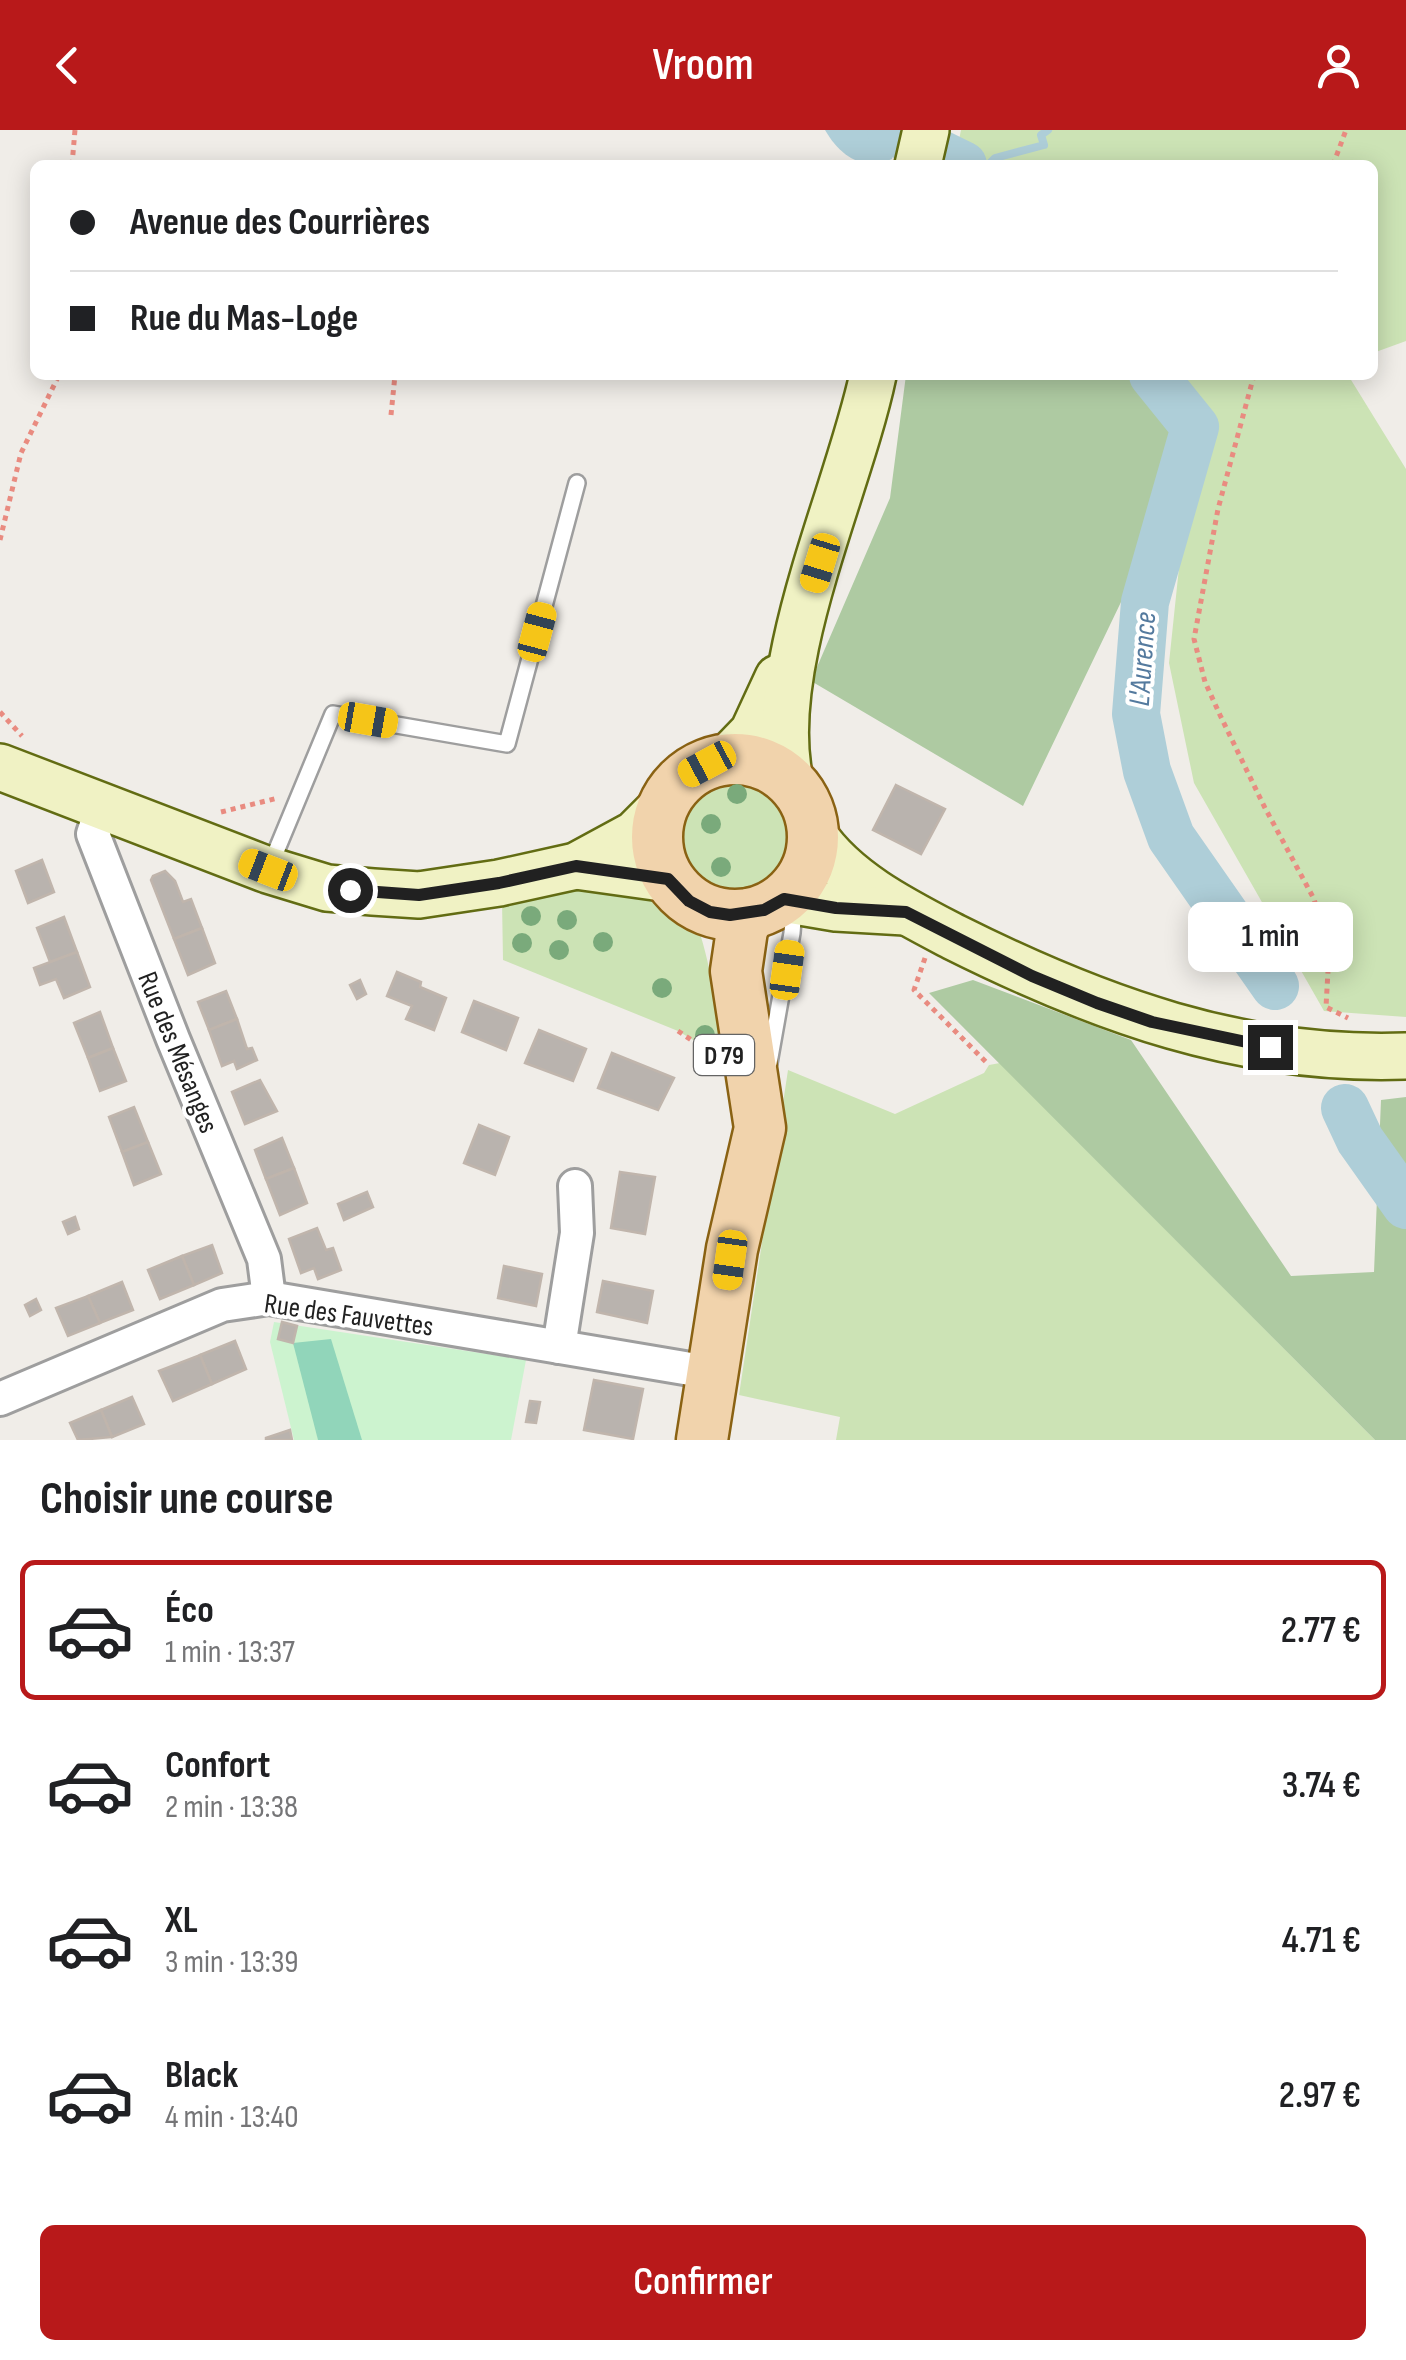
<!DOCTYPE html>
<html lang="fr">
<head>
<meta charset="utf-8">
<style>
  body { margin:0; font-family:"Sofia Sans Condensed",sans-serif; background:#f2f2f2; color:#202124; height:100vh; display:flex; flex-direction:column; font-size:38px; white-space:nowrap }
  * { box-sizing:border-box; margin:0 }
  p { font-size:32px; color:#757577 }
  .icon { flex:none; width:55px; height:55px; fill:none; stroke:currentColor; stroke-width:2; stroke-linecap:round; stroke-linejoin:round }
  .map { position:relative; height:1310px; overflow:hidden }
  .details { display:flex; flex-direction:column; background:#fff; flex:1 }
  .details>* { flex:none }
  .hud { position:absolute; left:30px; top:30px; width:1348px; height:220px; border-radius:15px; box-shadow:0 5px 25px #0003; display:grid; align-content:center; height:220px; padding:0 40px; background:#fff }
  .end { position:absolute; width:45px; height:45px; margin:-22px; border:12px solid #212121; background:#fff; box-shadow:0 0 0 5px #fff }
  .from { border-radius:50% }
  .bubble { position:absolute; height:70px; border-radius:15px; background:#fff; box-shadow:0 5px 25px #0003; font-size:32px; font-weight:600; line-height:70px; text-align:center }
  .car { position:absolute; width:30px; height:60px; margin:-30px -15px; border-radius:12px; box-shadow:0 0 8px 2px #0007; background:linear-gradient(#f5c518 24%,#345 0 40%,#f5c518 0 76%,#345 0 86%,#f5c518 0) }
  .hud b { display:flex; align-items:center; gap:35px; height:95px; font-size:38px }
  .hud b+b { border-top:2px solid #e0e0e0 }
  .hud i { width:25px; height:25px; background:#202124 }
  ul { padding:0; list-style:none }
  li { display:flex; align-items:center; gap:30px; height:140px; margin:0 20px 15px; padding:0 20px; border:5px solid transparent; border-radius:15px }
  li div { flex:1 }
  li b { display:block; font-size:38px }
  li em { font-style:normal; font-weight:600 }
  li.on { border-color:#b8191a }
  li>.icon { width:90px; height:90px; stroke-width:1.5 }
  h2 { padding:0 40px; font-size:45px; line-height:120px }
  .action { display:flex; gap:20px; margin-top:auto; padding:20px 40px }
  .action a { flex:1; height:115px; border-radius:15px; background:#b8191a; color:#fff; font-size:40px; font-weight:600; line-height:115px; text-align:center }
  header { display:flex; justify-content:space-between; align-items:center; height:130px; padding:0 40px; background:#b8191a; color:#fff; font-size:45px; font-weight:600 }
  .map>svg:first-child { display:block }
</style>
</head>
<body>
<header><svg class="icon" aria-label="back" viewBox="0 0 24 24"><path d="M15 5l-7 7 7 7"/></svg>Vroom<svg class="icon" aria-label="person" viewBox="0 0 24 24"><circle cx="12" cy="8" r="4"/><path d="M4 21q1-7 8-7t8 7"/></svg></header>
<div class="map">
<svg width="1406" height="1310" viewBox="0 0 1406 1310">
  <rect width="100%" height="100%" fill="#f0ede8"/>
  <!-- grass -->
  <g fill="#cce3b5">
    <path d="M961,0h445v211l-33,12 -1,-188h-418z"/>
    <path d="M1150,245h198l58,94v548l-82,-6 -130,-228 -25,-120 13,-124 26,-118z"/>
    <circle cx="735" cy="707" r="58"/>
    <path d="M576,736l103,26c27,25 41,135 47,174l-26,-22 -22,-13 -175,-71 -1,-59z"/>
    <path d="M1000,933l375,377h-539l4,-23 -101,-22 49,-325 107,44 89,-41 5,-8z"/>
  </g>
  <!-- forest -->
  <g fill="#aecaa2">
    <path d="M906,245h244l58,46 -185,385 -212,-125 79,-183z"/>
    <path d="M973,850l158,60 160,236 83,-4 7,-172 25,-3v343h-31l-446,-447z"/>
  </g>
  <!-- park -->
  <path fill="#ccf3cf" d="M274,1192l252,38 -15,80h-217l-24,-98z"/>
  <!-- pitch -->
  <path fill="#91d5ba" d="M331,1209l31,101h-44l-25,-97z"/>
  <!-- water -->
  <path fill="#aeced8" d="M825,0h72l-5,29c-29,13 -52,-3 -67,-29z"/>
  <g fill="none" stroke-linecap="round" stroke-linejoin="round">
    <!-- stream -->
    <path stroke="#aeced8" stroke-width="8" d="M988,35l7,-7 49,-13 -3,-10 7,-5"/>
    <!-- river -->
    <g stroke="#aeced8" stroke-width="48">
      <path d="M891,0l72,35"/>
      <path d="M1153,245l42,52 -50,175 -9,112 11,57 24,66 104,149"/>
      <path d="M1345,978l15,32 46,65"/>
    </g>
  </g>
  <!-- building -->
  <g fill="#b9b3ae" stroke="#c0b5ac" stroke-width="2.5">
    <path d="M896,655l49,24 -24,45 -48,-24z"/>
    <path d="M42,730l12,32 -26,11 -12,-32z"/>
    <path d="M165,741l10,10 8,21 8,-3 11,29 -28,11 -23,-59 2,-4z"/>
    <path d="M64,787l13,35 -27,10 -13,-34z"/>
    <path d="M202,798l13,35 -27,12 -14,-36z"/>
    <path d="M77,822l13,35 -26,11 -8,-19 -16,6 -6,-17z"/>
    <path d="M397,842l24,10 -1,5 26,11 -12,32 -28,-11 6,-13 -25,-10z"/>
    <path d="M360,850l6,14 -9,5 -7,-14z"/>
    <path d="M226,861l11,28 -28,11 -11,-28z"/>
    <path d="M474,871l44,17 -12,32 -44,-18z"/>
    <path d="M100,882l13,36 -25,10 -14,-35z"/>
    <path d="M237,889l10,30 5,-1 5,12 -20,9 -3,-8 -12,5 -13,-36z"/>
    <path d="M539,900l47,19 -13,32 -48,-18z"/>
    <path d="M113,918l13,33 -26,10 -12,-33z"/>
    <path d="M612,923l62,25 -16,32 -60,-22z"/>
    <path d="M260,950l17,31 -32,13 -13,-32z"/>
    <path d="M134,977l14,35 -26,10 -13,-35z"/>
    <path d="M479,995l30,12 -14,38 -31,-12z"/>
    <path d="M282,1008l12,30 -28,11 -11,-29z"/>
    <path d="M148,1012l13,32 -27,11 -12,-33z"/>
    <path d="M294,1038l13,35 -27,12 -14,-36z"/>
    <path d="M620,1042l35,5 -10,57 -34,-6z"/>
    <path d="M367,1062l6,15 -29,13 -6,-16z"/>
    <path d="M75,1087l4,12 -11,5 -5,-12z"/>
    <path d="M317,1098l9,22 7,-2 8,22 -23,9 -4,-11 -13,5 -12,-34z"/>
    <path d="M212,1115l10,28 -28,12 -12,-29z"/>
    <path d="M182,1126l12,29 -34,14 -12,-29z"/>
    <path d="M504,1136l38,8 -6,32 -38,-8z"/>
    <path d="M603,1151l50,10 -6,32 -50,-11z"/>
    <path d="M122,1152l11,28 -33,13 -12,-27z"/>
    <path d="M88,1166l12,27 -32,13 -12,-28z"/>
    <path d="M36,1169l5,11 -11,6 -5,-11z"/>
    <path d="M282,1192l15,4 -4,17 -15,-4z"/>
    <path d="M235,1211l11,28 -34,15 -12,-29z"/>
    <path d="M200,1225l12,29 -39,17 -14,-30z"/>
    <path d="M594,1250l49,9 -10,50 -49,-9z"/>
    <path d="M132,1267l12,27 -32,13 -11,-27z"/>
    <path d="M530,1271l10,1 -4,21 -10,-1z"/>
    <path d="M101,1280l11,27 -34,3 -8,-17z"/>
    <path d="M290,1300l2,10h-26v-2z"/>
  </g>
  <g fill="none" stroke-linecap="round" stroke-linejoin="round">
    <!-- lane casing -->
    <g stroke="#9e9e9e" stroke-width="20">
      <g id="lane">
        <path d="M270,736l63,-152 174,30 70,-261"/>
        <path d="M769,933l23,-130 1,-13 -12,-12"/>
      </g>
    </g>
    <!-- street casing -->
    <g stroke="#9e9e9e" stroke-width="38">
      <g id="street">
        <path d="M102,677l-9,27 80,205 91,220 5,39"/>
        <path d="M559,1217l18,-114 -2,-47"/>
        <path d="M0,1269l222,-94 47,-7 445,75"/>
      </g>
    </g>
    <!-- secondary casing -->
    <g stroke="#626c13" stroke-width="50">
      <g id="secondary">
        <path d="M918,35l8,-35"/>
        <path d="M727,629l26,-27 25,-54"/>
        <path d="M0,637l268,103 59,18 46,4 46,3 80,-12 77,-17 59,-32 28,-28"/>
        <path d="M790,650c-25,-117 58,-287 83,-405"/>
        <path d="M814,705c32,47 90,76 140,102 144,72 288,125 452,119"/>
        <path d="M576,736l93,13"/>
        <path d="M783,769l53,9 69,4"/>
      </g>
    </g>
    <!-- primary casing -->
    <g stroke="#8a6213" stroke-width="55">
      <g id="primary">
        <circle cx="735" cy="707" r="78"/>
        <path d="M702,1310l30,-191 28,-121 -24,-157 6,-41 7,-16"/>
      </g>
    </g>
    <!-- path -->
    <g stroke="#e98b80" stroke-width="5" stroke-dasharray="5 5" stroke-linecap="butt">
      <path d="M72,35l3,-35"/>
      <path d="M1333,35l13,-35"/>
      <path d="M1254,245l-36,134 -24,130 11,43 15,33 44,91 50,93 15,54 -3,54 22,11"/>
      <path d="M391,285l4,-40"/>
      <path d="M0,410l21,-87 38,-78"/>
      <path d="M0,582l22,24"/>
      <path d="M221,682l57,-14"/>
      <path d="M925,828l-11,32 75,75"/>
      <path d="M678,901l30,20"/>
    </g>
    <!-- lane -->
    <use href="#lane" stroke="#fff" stroke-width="15"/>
    <!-- street -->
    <use href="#street" stroke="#fff" stroke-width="32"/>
    <!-- secondary -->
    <use href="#secondary" stroke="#f0f2c4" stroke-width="45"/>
    <!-- primary -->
    <use href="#primary" stroke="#f1d3ac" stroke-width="50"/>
  </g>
  <!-- trees -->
  <g fill="#7aaa7b">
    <circle cx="737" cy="664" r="10"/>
    <circle cx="711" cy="694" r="10"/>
    <circle cx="721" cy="737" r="10"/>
    <circle cx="531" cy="786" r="10"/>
    <circle cx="567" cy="790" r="10"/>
    <circle cx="603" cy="812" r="10"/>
    <circle cx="522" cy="813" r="10"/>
    <circle cx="559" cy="820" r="10"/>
    <circle cx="662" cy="858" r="10"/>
    <circle cx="705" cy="905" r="10"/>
  </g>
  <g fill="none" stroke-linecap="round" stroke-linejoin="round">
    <!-- route -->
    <path stroke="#212121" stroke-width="12" d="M350,760l69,5 80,-12 77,-17 92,13 21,22 21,11 20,3 34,-5 20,-11 52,9 70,4 126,64 65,27 55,19 118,25"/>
  </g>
  <g text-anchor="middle" stroke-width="8" stroke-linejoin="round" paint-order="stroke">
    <!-- shield labels -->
    <rect fill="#fff" stroke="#646464" stroke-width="2.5" x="694" y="905" width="60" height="40" rx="8"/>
    <g font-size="25" font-weight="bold" fill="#212121">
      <text x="724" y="934">D 79</text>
    </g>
    <!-- street labels -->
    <g font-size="28" fill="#212121" stroke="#fff">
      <text transform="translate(179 922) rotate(68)" y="10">Rue des Mésanges</text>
      <text transform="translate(349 1184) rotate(8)" y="10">Rue des Fauvettes</text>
    </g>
    <!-- water labels -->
    <g font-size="30" font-style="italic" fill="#547a9e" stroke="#fff">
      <text transform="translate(1142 529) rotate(-86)" y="10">L'Aurence</text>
    </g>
  </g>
</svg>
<i class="end from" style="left:350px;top:760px"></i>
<i class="end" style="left:1270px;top:917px"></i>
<div class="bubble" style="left:1188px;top:772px;width:165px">1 min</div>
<i class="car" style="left:820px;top:433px;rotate:197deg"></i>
<i class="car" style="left:537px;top:502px;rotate:15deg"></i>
<i class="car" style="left:368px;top:590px;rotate:100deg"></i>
<i class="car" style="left:707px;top:634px;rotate:242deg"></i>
<i class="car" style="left:268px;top:740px;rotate:291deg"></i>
<i class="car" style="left:787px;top:840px;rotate:8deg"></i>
<i class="car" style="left:730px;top:1130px;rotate:188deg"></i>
<div class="hud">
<b><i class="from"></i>Avenue des Courrières</b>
<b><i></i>Rue du Mas-Loge</b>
</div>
</div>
<section class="details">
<h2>Choisir une course</h2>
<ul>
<li class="on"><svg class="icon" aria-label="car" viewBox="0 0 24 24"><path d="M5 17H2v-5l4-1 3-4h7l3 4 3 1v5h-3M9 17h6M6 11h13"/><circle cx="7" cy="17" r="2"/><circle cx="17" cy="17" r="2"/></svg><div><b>Éco</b><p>1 min · 13:37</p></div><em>2.77 €</em></li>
<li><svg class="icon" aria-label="car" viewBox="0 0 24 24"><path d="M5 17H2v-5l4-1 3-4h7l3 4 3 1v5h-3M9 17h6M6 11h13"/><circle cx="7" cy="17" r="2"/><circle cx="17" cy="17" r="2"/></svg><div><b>Confort</b><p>2 min · 13:38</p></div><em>3.74 €</em></li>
<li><svg class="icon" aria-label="car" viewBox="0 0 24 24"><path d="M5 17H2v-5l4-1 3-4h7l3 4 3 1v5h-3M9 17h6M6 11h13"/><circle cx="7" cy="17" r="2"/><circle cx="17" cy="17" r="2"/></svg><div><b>XL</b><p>3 min · 13:39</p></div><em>4.71 €</em></li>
<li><svg class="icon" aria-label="car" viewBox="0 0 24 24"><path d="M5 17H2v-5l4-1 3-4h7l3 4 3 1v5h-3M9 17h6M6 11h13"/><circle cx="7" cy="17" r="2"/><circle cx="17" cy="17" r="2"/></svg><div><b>Black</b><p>4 min · 13:40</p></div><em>2.97 €</em></li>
</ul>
<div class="action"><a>Confirmer</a></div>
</section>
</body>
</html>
